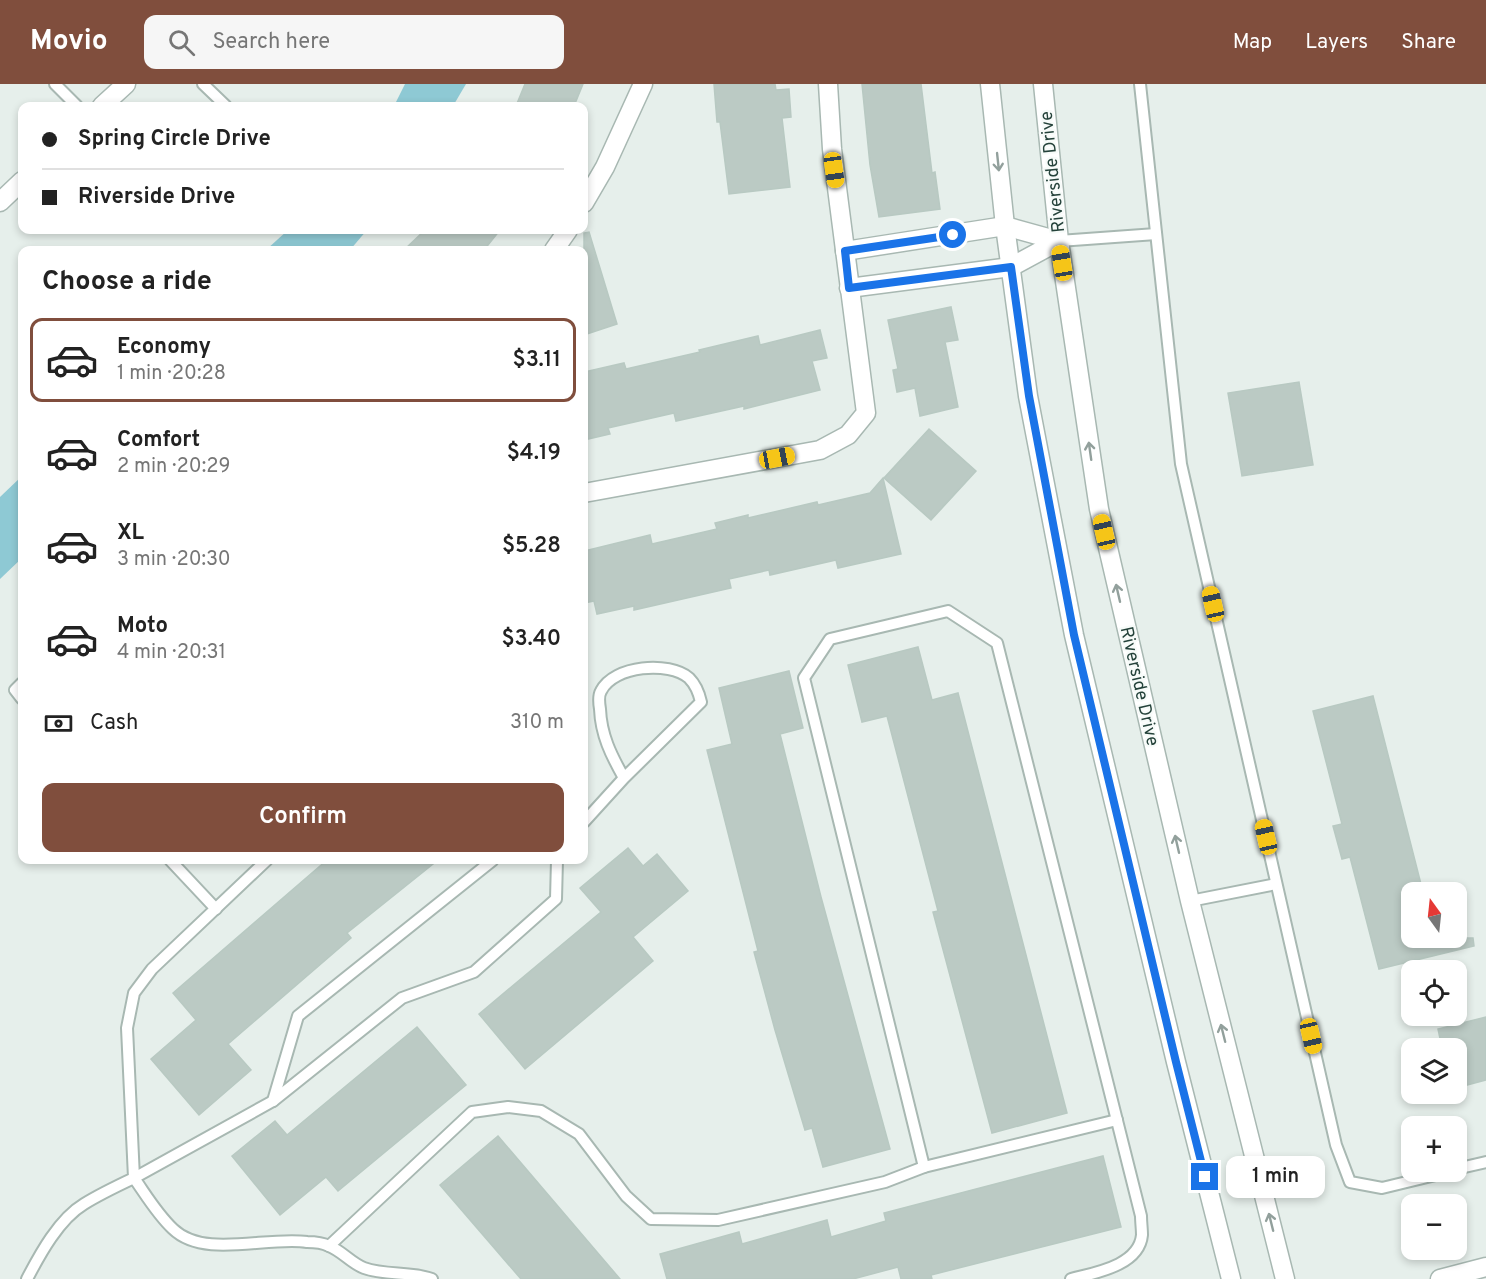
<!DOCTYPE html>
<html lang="en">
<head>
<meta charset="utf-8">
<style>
  body { margin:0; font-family:Overpass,sans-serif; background:#f6f6f6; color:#222; height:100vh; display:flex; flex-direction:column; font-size:22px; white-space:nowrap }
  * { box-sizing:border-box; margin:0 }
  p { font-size:20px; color:#767676 }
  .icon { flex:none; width:33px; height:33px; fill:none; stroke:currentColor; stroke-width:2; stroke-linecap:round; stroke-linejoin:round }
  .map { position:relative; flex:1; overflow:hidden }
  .drawer { position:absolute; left:18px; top:162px; width:570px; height:618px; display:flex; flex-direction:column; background:#fff; border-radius:12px; box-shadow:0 3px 9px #0003 }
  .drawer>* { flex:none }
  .top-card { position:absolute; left:18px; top:18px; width:570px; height:132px; border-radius:12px; box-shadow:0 3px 9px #0003; display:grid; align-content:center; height:132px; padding:0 24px; background:#fff }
  .needle { width:39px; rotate:345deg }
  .controls { position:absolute; left:1401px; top:798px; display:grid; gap:12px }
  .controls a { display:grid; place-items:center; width:66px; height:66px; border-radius:12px; background:#fff; box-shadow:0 3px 9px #0003; font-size:30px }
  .end { position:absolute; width:27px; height:27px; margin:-14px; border:8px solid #1a73e8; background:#fff; box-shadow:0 0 0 3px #fff }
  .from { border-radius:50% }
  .bubble { position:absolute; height:42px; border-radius:12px; background:#fff; box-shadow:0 3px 9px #0003; font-size:20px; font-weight:600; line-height:42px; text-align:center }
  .car { position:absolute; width:18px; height:36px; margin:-18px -9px; border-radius:8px; box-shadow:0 0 4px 2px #0007; background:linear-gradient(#f5c518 24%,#345 0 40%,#f5c518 0 76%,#345 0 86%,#f5c518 0) }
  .top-card b { display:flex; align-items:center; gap:21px; height:57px; font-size:22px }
  .top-card b+b { border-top:2px solid #e0e0e0 }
  .top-card i { width:15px; height:15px; background:#222 }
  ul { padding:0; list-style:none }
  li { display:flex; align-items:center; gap:18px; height:84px; margin:0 12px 9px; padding:0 12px; border:3px solid transparent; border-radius:12px }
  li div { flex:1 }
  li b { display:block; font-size:22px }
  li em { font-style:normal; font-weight:600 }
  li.active { border-color:#804e3d }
  li>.icon { width:54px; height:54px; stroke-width:1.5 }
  h2 { padding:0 24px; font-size:27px; line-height:72px }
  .pay { display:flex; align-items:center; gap:15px; height:66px; padding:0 24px; font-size:22px }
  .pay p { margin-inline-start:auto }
  .action { display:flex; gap:12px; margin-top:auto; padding:12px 24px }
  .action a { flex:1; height:69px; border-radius:12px; background:#804e3d; color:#fff; font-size:24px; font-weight:600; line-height:69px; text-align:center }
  header { display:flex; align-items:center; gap:36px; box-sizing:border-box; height:84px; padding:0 30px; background:#804e3d; color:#fff }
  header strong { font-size:28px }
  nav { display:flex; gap:33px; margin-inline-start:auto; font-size:21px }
  .search { width:420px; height:54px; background:#f6f6f6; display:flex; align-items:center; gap:15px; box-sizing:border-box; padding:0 21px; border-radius:12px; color:#767676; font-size:22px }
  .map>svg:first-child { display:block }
</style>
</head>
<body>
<header>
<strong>Movio</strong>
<div class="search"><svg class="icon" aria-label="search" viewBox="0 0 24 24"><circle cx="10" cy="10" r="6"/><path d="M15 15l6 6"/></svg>Search here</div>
<nav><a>Map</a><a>Layers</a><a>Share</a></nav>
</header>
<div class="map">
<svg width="1486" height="1195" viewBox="0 0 1486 1195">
  <rect width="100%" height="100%" fill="#e6efeb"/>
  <!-- water -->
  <g fill="#8ec9d4">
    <path d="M405,0h61l-13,22h-59z"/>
    <path d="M288,146h79l-17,20h-84z"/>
    <path d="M22,392v82l-22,21v-82z"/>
  </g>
  <!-- building -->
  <g fill="#bbcac4" stroke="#b8c9c2" stroke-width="1.5">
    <path d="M525,0h58l-9,22h-58z"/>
    <path d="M714,0h61l1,6 13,-1 2,28 -9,1 8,69 -61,7 -9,-72h-3z"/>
    <path d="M862,0h59l11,89 3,-1 5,37 -61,8 -9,-52z"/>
    <path d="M425,146h75l-16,20h-80z"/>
    <path d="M589,148l28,92 -33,11v-102z"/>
    <path d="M951,223l7,33 -13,2 13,65 -38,9 -5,-28 -18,4 -4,-22 5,-1 -10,-49z"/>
    <path d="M820,246l7,28 -15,3 8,29 -76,19v-3l-68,15 -2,-8 -66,15 2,6 -26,6v-68l40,-9 2,6 74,-17 -1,-2 59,-14 2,9z"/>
    <path d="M1299,298l14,83 -71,11 -14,-83z"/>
    <path d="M929,345l47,42 -45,49 -47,-42z"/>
    <path d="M883,394l18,76 -63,14 -2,-8 -66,15 -1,-5 -40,9 2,9 -97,22v-4l-37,8 -3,-13 -10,2v-52l66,-16 2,9 65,-15 -2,-6 33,-8v3l69,-16 1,3 52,-12z"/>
    <path d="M918,563l14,53 26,-7 109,420 -75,20 -59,-221 5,-1 -51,-195 -25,6 -14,-57z"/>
    <path d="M789,587l14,57 -23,6 41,163 69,252 -67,18 -11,-39 -7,2 -30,-100 -21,-78 4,-1 -51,-201 25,-6 -13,-56z"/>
    <path d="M1373,612l50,196h-11v46h61l1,8 -95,23 -29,-112 -8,2 -9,-33 9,-2 -29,-113z"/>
    <path d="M628,764l15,18 14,-12 31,37 -55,46 20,24 -128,108 -46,-55 122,-102 -21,-24z"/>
    <path d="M327,776h111l-91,73 4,5 -123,106 23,26 -52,45 -48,-56 45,-39 -23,-27z"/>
    <path d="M1486,933v63l-30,8v-40h-14l-4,-19z"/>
    <path d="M417,943l49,58 -128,106 -12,-14 -46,38 -48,-59 43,-35 12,14z"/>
    <path d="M498,1052l122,143h-99l-81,-94z"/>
    <path d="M1103,1072l18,71 -190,48 1,4h-31l-3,-12 -45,12h-186l-7,-25 79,-22 3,12 85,-24 4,17 55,-16 -2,-8z"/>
  </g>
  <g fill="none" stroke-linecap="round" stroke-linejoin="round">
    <!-- service casing -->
    <g stroke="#a8b8b2" stroke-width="14">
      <g id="service">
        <path d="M55,0l22,22"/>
        <path d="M203,0l23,22"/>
        <path d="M1140,0l41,380 155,681 14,37 32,6 66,-16"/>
        <path d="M1059,157l97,-7"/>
        <path d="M22,599l-7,7 7,9"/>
        <path d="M584,738l40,-44 77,-76c-2,-9 -5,-17 -12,-24 -20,-17 -75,-13 -88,13 -3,5 -2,12 -1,18 1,26 11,46 24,69"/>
        <path d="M170,776l46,49"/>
        <path d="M1190,817l86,-17"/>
        <path d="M273,1017l25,-85 195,-156"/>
        <path d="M924,1083l193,-47"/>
        <path d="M1456,1085l30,-7"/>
        <path d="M329,1162l143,-134 36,-5 33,4 38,23 47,62 25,23 67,1 167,-38 39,-15 -120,-489 26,-39 118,-28 49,32 144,573c0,6 1,13 1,19 -3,31 -48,38 -71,44"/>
        <path d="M27,1195c13,-25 32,-60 57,-75 16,-10 33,-18 50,-26l-7,-150 7,-35 18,-24 115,-109"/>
        <path d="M432,1195c-22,-8 -46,-3 -68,-11 -13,-5 -22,-17 -35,-22 -6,-3 -16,-4 -22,-4 -40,-6 -103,17 -134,-13 -16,-15 -27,-34 -39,-51l139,-77 129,-103 72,-26 82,-73 1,-39"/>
      </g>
    </g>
    <!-- minor casing -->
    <g stroke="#a8b8b2" stroke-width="21">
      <g id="minor">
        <path d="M102,22l24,-22"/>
        <path d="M0,118l22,-21"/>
        <path d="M584,119l21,-36 38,-83"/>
        <path d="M554,166l14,-20"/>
        <path d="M845,167l160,-25 54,15"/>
        <path d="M849,204l162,-21 48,-26"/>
        <path d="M584,409l236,-43 28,-15 18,-22 -34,-264 -4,-65"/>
      </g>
    </g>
    <!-- tertiary casing -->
    <g stroke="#a8b8b2" stroke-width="21">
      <g id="tertiary">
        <path d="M990,0l15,142 23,170 46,239 102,427 55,217"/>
        <path d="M1043,0l16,157 40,268 91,392 95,378"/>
        <path d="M1440,1195l46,-12"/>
      </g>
    </g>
    <!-- service -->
    <use href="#service" stroke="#fff" stroke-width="10"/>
    <!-- minor -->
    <use href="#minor" stroke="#fff" stroke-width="18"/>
    <!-- tertiary -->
    <use href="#tertiary" stroke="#fff" stroke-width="18"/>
  </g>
  <!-- one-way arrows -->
  <defs><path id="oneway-shaft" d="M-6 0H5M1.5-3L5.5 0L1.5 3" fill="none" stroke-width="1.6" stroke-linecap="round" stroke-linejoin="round" transform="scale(1.5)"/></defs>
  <g stroke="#92a09c">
    <use href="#oneway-shaft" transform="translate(998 78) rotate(84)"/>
    <use href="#oneway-shaft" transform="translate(1090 367) rotate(-98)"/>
    <use href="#oneway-shaft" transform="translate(1118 509) rotate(-103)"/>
    <use href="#oneway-shaft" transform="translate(1177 760) rotate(-103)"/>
    <use href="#oneway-shaft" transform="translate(1223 949) rotate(-104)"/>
    <use href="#oneway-shaft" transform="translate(1271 1138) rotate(-104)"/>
  </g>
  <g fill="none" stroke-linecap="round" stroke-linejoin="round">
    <!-- route -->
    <path stroke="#1a73e8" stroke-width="8" d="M953,151l-108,16 4,37 162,-21 18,129 45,239 102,427 29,115"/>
  </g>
  <g text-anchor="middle" stroke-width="4.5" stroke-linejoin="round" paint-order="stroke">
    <!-- street labels -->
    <g font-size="18" fill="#24423a" stroke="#f7fbf9">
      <text transform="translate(1052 88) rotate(-96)" y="6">Riverside Drive</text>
      <text transform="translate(1140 602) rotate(77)" y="6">Riverside Drive</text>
    </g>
  </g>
</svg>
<div class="controls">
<a><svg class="needle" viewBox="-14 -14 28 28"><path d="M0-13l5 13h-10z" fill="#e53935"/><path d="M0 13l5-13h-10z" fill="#767676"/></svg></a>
<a><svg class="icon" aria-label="locate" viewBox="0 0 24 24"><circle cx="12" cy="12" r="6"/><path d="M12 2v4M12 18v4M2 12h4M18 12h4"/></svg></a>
<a><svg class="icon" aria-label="layers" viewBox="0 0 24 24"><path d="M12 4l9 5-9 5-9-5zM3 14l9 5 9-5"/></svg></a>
<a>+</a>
<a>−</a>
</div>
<i class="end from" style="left:953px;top:151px"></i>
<i class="end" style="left:1205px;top:1093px"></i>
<div class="bubble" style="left:1226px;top:1072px;width:99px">1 min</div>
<i class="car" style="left:834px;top:86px;rotate:172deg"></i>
<i class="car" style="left:1062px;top:179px;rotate:351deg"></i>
<i class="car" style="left:777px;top:374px;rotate:79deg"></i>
<i class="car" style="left:1104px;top:448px;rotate:347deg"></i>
<i class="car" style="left:1213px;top:520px;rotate:347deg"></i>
<i class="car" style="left:1266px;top:753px;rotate:347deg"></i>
<i class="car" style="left:1311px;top:952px;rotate:167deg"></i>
<div class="top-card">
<b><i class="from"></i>Spring Circle Drive</b>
<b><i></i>Riverside Drive</b>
</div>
<section class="drawer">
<h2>Choose a ride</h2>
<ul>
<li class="active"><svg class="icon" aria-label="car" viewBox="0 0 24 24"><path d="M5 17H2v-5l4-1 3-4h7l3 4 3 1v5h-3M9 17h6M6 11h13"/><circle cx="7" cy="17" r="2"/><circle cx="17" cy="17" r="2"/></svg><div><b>Economy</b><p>1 min · 20:28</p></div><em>$3.11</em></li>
<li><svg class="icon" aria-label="car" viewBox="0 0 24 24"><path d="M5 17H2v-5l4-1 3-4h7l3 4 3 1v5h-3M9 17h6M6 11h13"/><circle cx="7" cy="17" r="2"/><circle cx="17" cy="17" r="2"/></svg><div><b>Comfort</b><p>2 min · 20:29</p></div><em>$4.19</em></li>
<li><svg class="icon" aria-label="car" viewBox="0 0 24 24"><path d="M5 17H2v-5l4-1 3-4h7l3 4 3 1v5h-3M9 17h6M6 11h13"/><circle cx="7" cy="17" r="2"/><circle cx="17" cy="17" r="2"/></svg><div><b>XL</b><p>3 min · 20:30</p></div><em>$5.28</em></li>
<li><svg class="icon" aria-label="car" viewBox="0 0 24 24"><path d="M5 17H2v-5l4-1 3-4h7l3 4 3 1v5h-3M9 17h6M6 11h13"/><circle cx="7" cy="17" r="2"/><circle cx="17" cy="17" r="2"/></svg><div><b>Moto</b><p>4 min · 20:31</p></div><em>$3.40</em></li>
</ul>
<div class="pay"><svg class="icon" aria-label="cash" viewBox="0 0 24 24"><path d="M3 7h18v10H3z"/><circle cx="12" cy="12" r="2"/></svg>Cash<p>310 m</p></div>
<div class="action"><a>Confirm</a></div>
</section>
</div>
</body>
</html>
